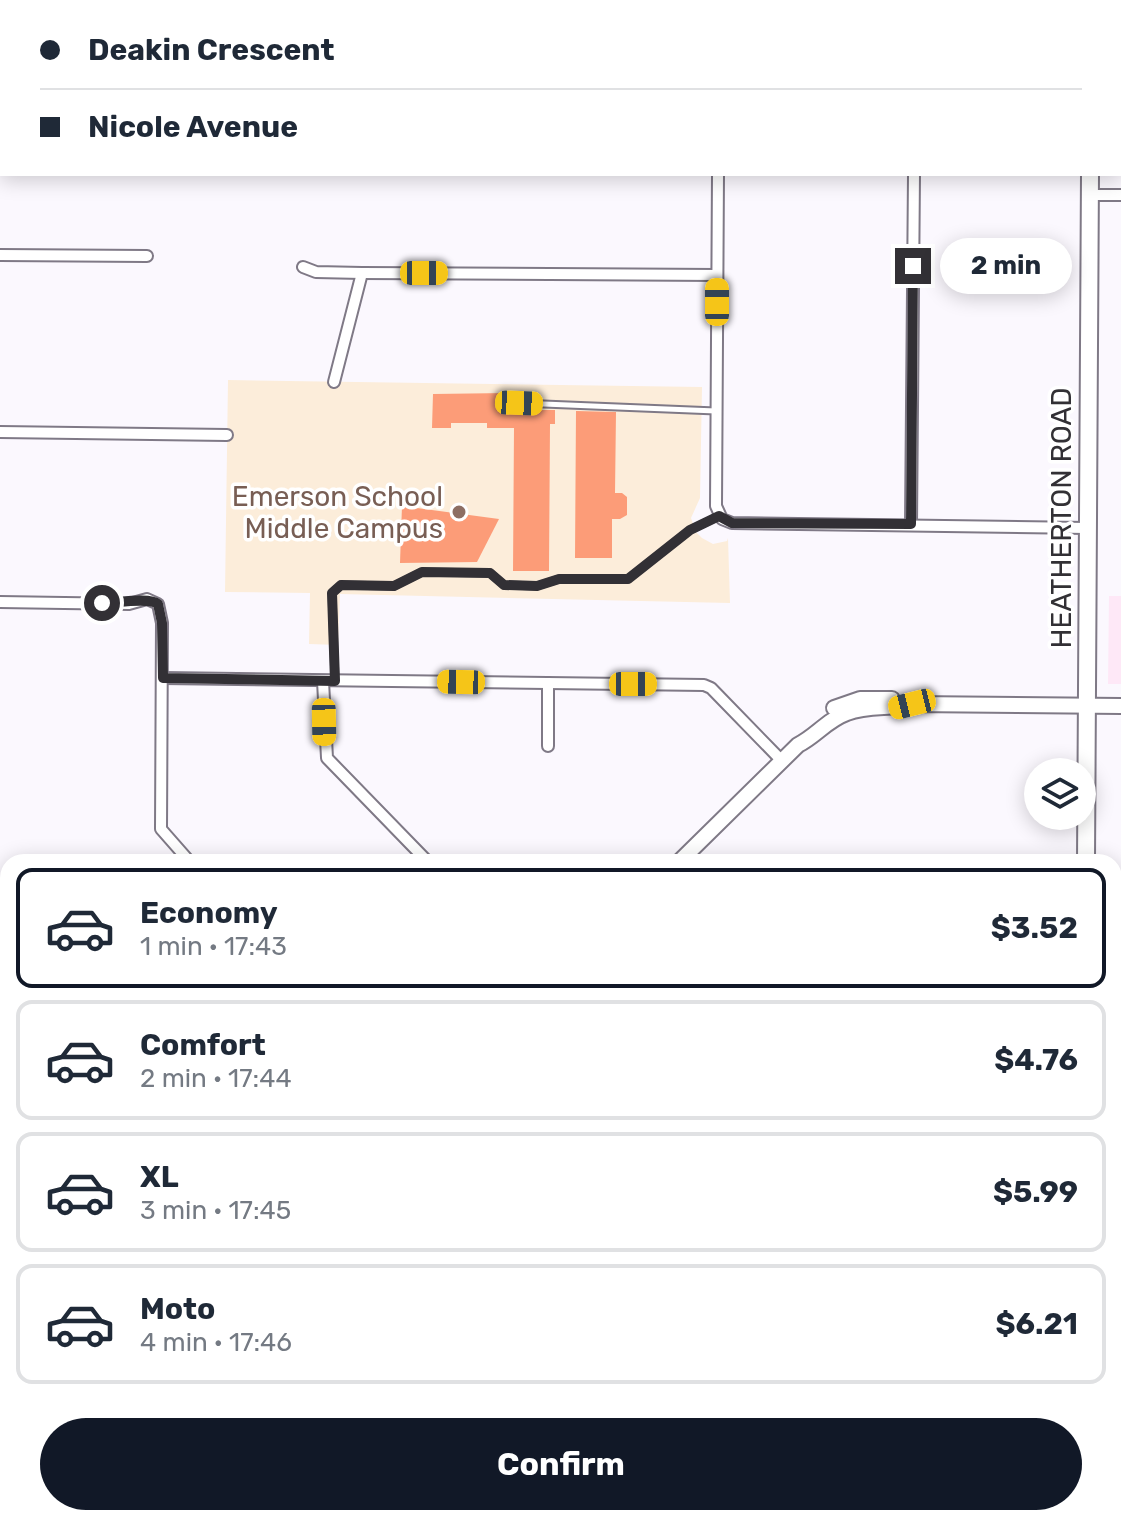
<!DOCTYPE html>
<html lang="en">
<head>
<meta charset="utf-8">
<style>
  body { margin:0; font-family:Rubik,sans-serif; background:#f2f2f3; color:#1f2937; height:100vh; display:flex; flex-direction:column; font-size:30px; white-space:nowrap }
  * { box-sizing:border-box; margin:0 }
  p { font-size:26px; color:#747a83 }
  .icon { flex:none; width:44px; height:44px; fill:none; stroke:currentColor; stroke-width:2; stroke-linecap:round; stroke-linejoin:round }
  .map { position:relative; flex:1; overflow:hidden }
  .panel { position:absolute; left:0px; top:854px; width:1122px; height:672px; display:flex; flex-direction:column; background:#fff; border-radius:24px 24px 0 0; box-shadow:0 4px 20px #0003 }
  .panel>* { flex:none }
  .banner { position:absolute; left:0px; top:0px; width:1122px; height:176px; box-shadow:0 4px 20px #0003; display:grid; align-content:center; height:176px; padding:0 40px; background:#fff }
  .fabs { position:absolute; left:1024px; top:758px; display:grid; gap:16px }
  .fabs a { display:grid; place-items:center; width:72px; height:72px; border-radius:50%; background:#fff; box-shadow:0 4px 20px #0003; font-size:40px }
  .end { position:absolute; width:36px; height:36px; margin:-18px; border:10px solid #323035; background:#fff; box-shadow:0 0 0 4px #fff }
  .from { border-radius:50% }
  .bubble { position:absolute; height:56px; border-radius:28px; background:#fff; box-shadow:0 4px 20px #0003; font-size:26px; font-weight:700; line-height:56px; text-align:center }
  .car { position:absolute; width:24px; height:48px; margin:-24px -12px; border-radius:10px; box-shadow:0 0 6px 2px #0007; background:linear-gradient(#f5c518 24%,#345 0 40%,#f5c518 0 76%,#345 0 86%,#f5c518 0) }
  .banner b { display:flex; align-items:center; gap:28px; height:76px; font-size:30px }
  .banner b+b { border-top:2px solid #e0e1e3 }
  .banner i { width:20px; height:20px; background:#1f2937 }
  ul { padding:14px 0 0; list-style:none }
  li { display:flex; align-items:center; gap:24px; height:120px; margin:0 16px 12px; padding:0 24px; border:4px solid #e0e1e3; border-radius:16px }
  li div { flex:1 }
  li b { display:block; font-size:30px }
  li em { font-style:normal; font-weight:700 }
  li.active { border-color:#111827 }
  li>.icon { width:72px; height:72px; stroke-width:1.5 }
  .cta { display:flex; gap:16px; margin-top:auto; padding:16px 40px }
  .cta a { flex:1; height:92px; border-radius:48px; background:#111827; color:#fff; font-size:32px; font-weight:700; line-height:92px; text-align:center }
  .map>svg:first-child { display:block }
</style>
</head>
<body>
<div class="map">
<svg width="1121" height="1526" viewBox="0 0 1121 1526">
  <rect width="100%" height="100%" fill="#fbf8fe"/>
  <!-- commercial -->
  <path fill="#fee8f7" d="M1109,596h12v88h-13z"/>
  <!-- education -->
  <g fill="#fcedda">
    <path d="M228,380l474,7 -2,111 -9,20 5,14 6,6 11,6 14,-3 1,-3 2,65 -390,-9 -2,51 -29,-1 1,-51 -85,-1z"/>
    <rect x="1114" y="1111" width="7" height="275"/>
  </g>
  <!-- building -->
  <g fill="#fc9c78">
    <path d="M507,393v17h48v14h-5l-1,147h-36l1,-143h-27v-5h-36v5h-19l1,-34z"/>
    <path d="M576,411l40,1 -1,81h7l5,4v18l-7,4h-8v39h-37z"/>
    <path d="M402,506l97,13 -22,43 -77,1z"/>
  </g>
  <g fill="none" stroke-linecap="round" stroke-linejoin="round">
    <!-- lane casing -->
    <g stroke="#7f7986" stroke-width="9">
      <g id="lane">
        <path d="M824,0v2"/>
        <path d="M519,403l197,8"/>
        <path d="M335,681l-3,-88 9,-8 53,1 28,-14 68,1 14,12 33,1 22,-7h69l62,-49 29,-14"/>
      </g>
    </g>
    <!-- street casing -->
    <g stroke="#7f7986" stroke-width="14">
      <g id="street">
        <path d="M327,2v-2"/>
        <path d="M721,2v-2"/>
        <path d="M915,2v-2"/>
        <path d="M1120,18h1"/>
        <path d="M0,80h2"/>
        <path d="M718,174l-2,332 6,13 10,4 355,5"/>
        <path d="M1090,195h31"/>
        <path d="M0,255l147,1"/>
        <path d="M303,267l13,5 46,1 355,2"/>
        <path d="M334,382l28,-109"/>
        <path d="M0,432l227,3"/>
        <path d="M911,524l3,-350"/>
        <path d="M0,602l129,2 18,-5 11,5 4,19 -1,206 29,33"/>
        <path d="M163,678l541,7 7,3 71,73"/>
        <path d="M323,681l4,77 101,104"/>
        <path d="M548,746v-63"/>
        <path d="M0,911l8,8"/>
        <path d="M1114,977h7"/>
        <path d="M0,1279l8,-8"/>
        <path d="M345,1518l2,8"/>
        <path d="M579,1518v8"/>
        <path d="M726,1526v-8"/>
        <path d="M901,1526v-8"/>
      </g>
    </g>
    <!-- secondary casing -->
    <g stroke="#7f7986" stroke-width="18">
      <g id="secondary">
        <path d="M834,708l26,-9h32"/>
        <path d="M679,862l119,-117c18,-9 29,-25 49,-32 20,-8 43,-4 65,-9l209,2"/>
        <path d="M114,1526v-8"/>
      </g>
    </g>
    <!-- primary casing -->
    <g stroke="#7f7986" stroke-width="20">
      <g id="primary">
        <path d="M1092,2v-2"/>
        <path d="M1086,862l4,-688"/>
        <path d="M1079,1526v-8"/>
      </g>
    </g>
    <!-- lane -->
    <use href="#lane" stroke="#fff" stroke-width="5"/>
    <!-- street -->
    <use href="#street" stroke="#fff" stroke-width="10"/>
    <!-- secondary -->
    <use href="#secondary" stroke="#fff" stroke-width="14"/>
    <!-- primary -->
    <use href="#primary" stroke="#fff" stroke-width="16"/>
  </g>
  <g fill="none" stroke-linecap="round" stroke-linejoin="round">
    <!-- route -->
    <path stroke="#323035" stroke-width="10" d="M102,603c15,0 47,-6 56,1l4,19 1,55 172,3 -3,-88 9,-8 53,1 28,-14 68,1 14,12 33,1 22,-7h69l62,-49 29,-14 13,7 179,1 2,-258"/>
  </g>
  <!-- markers -->
  <circle fill="#8d6e63" stroke="#fff" stroke-width="3" cx="459" cy="512" r="8"/>
  <g text-anchor="middle" stroke-width="7" stroke-linejoin="round" paint-order="stroke">
    <!-- education labels -->
    <g font-size="28" fill="#785e54" stroke="#fff" text-anchor="end">
      <text x="443" y="506">Emerson School<tspan x="443" dy="32">Middle Campus</tspan></text>
    </g>
    <!-- street labels -->
    <g font-size="28" fill="#323035" stroke="#fff">
      <text transform="translate(1061 518) rotate(-90)" y="10">HEATHERTON ROAD</text>
    </g>
  </g>
</svg>
<div class="fabs">
<a><svg class="icon" aria-label="layers" viewBox="0 0 24 24"><path d="M12 4l9 5-9 5-9-5zM3 14l9 5 9-5"/></svg></a>
</div>
<i class="end from" style="left:102px;top:603px"></i>
<i class="end" style="left:913px;top:266px"></i>
<div class="bubble" style="left:940px;top:238px;width:132px">2 min</div>
<i class="car" style="left:424px;top:273px;rotate:90deg"></i>
<i class="car" style="left:717px;top:302px;rotate:0deg"></i>
<i class="car" style="left:519px;top:403px;rotate:92deg"></i>
<i class="car" style="left:461px;top:682px;rotate:271deg"></i>
<i class="car" style="left:633px;top:684px;rotate:90deg"></i>
<i class="car" style="left:912px;top:704px;rotate:256deg"></i>
<i class="car" style="left:324px;top:722px;rotate:179deg"></i>
<div class="banner">
<b><i class="from"></i>Deakin Crescent</b>
<b><i></i>Nicole Avenue</b>
</div>
<section class="panel">
<ul>
<li class="active"><svg class="icon" aria-label="car" viewBox="0 0 24 24"><path d="M5 17H2v-5l4-1 3-4h7l3 4 3 1v5h-3M9 17h6M6 11h13"/><circle cx="7" cy="17" r="2"/><circle cx="17" cy="17" r="2"/></svg><div><b>Economy</b><p>1 min · 17:43</p></div><em>$3.52</em></li>
<li><svg class="icon" aria-label="car" viewBox="0 0 24 24"><path d="M5 17H2v-5l4-1 3-4h7l3 4 3 1v5h-3M9 17h6M6 11h13"/><circle cx="7" cy="17" r="2"/><circle cx="17" cy="17" r="2"/></svg><div><b>Comfort</b><p>2 min · 17:44</p></div><em>$4.76</em></li>
<li><svg class="icon" aria-label="car" viewBox="0 0 24 24"><path d="M5 17H2v-5l4-1 3-4h7l3 4 3 1v5h-3M9 17h6M6 11h13"/><circle cx="7" cy="17" r="2"/><circle cx="17" cy="17" r="2"/></svg><div><b>XL</b><p>3 min · 17:45</p></div><em>$5.99</em></li>
<li><svg class="icon" aria-label="car" viewBox="0 0 24 24"><path d="M5 17H2v-5l4-1 3-4h7l3 4 3 1v5h-3M9 17h6M6 11h13"/><circle cx="7" cy="17" r="2"/><circle cx="17" cy="17" r="2"/></svg><div><b>Moto</b><p>4 min · 17:46</p></div><em>$6.21</em></li>
</ul>
<div class="cta"><a>Confirm</a></div>
</section>
</div>
</body>
</html>
